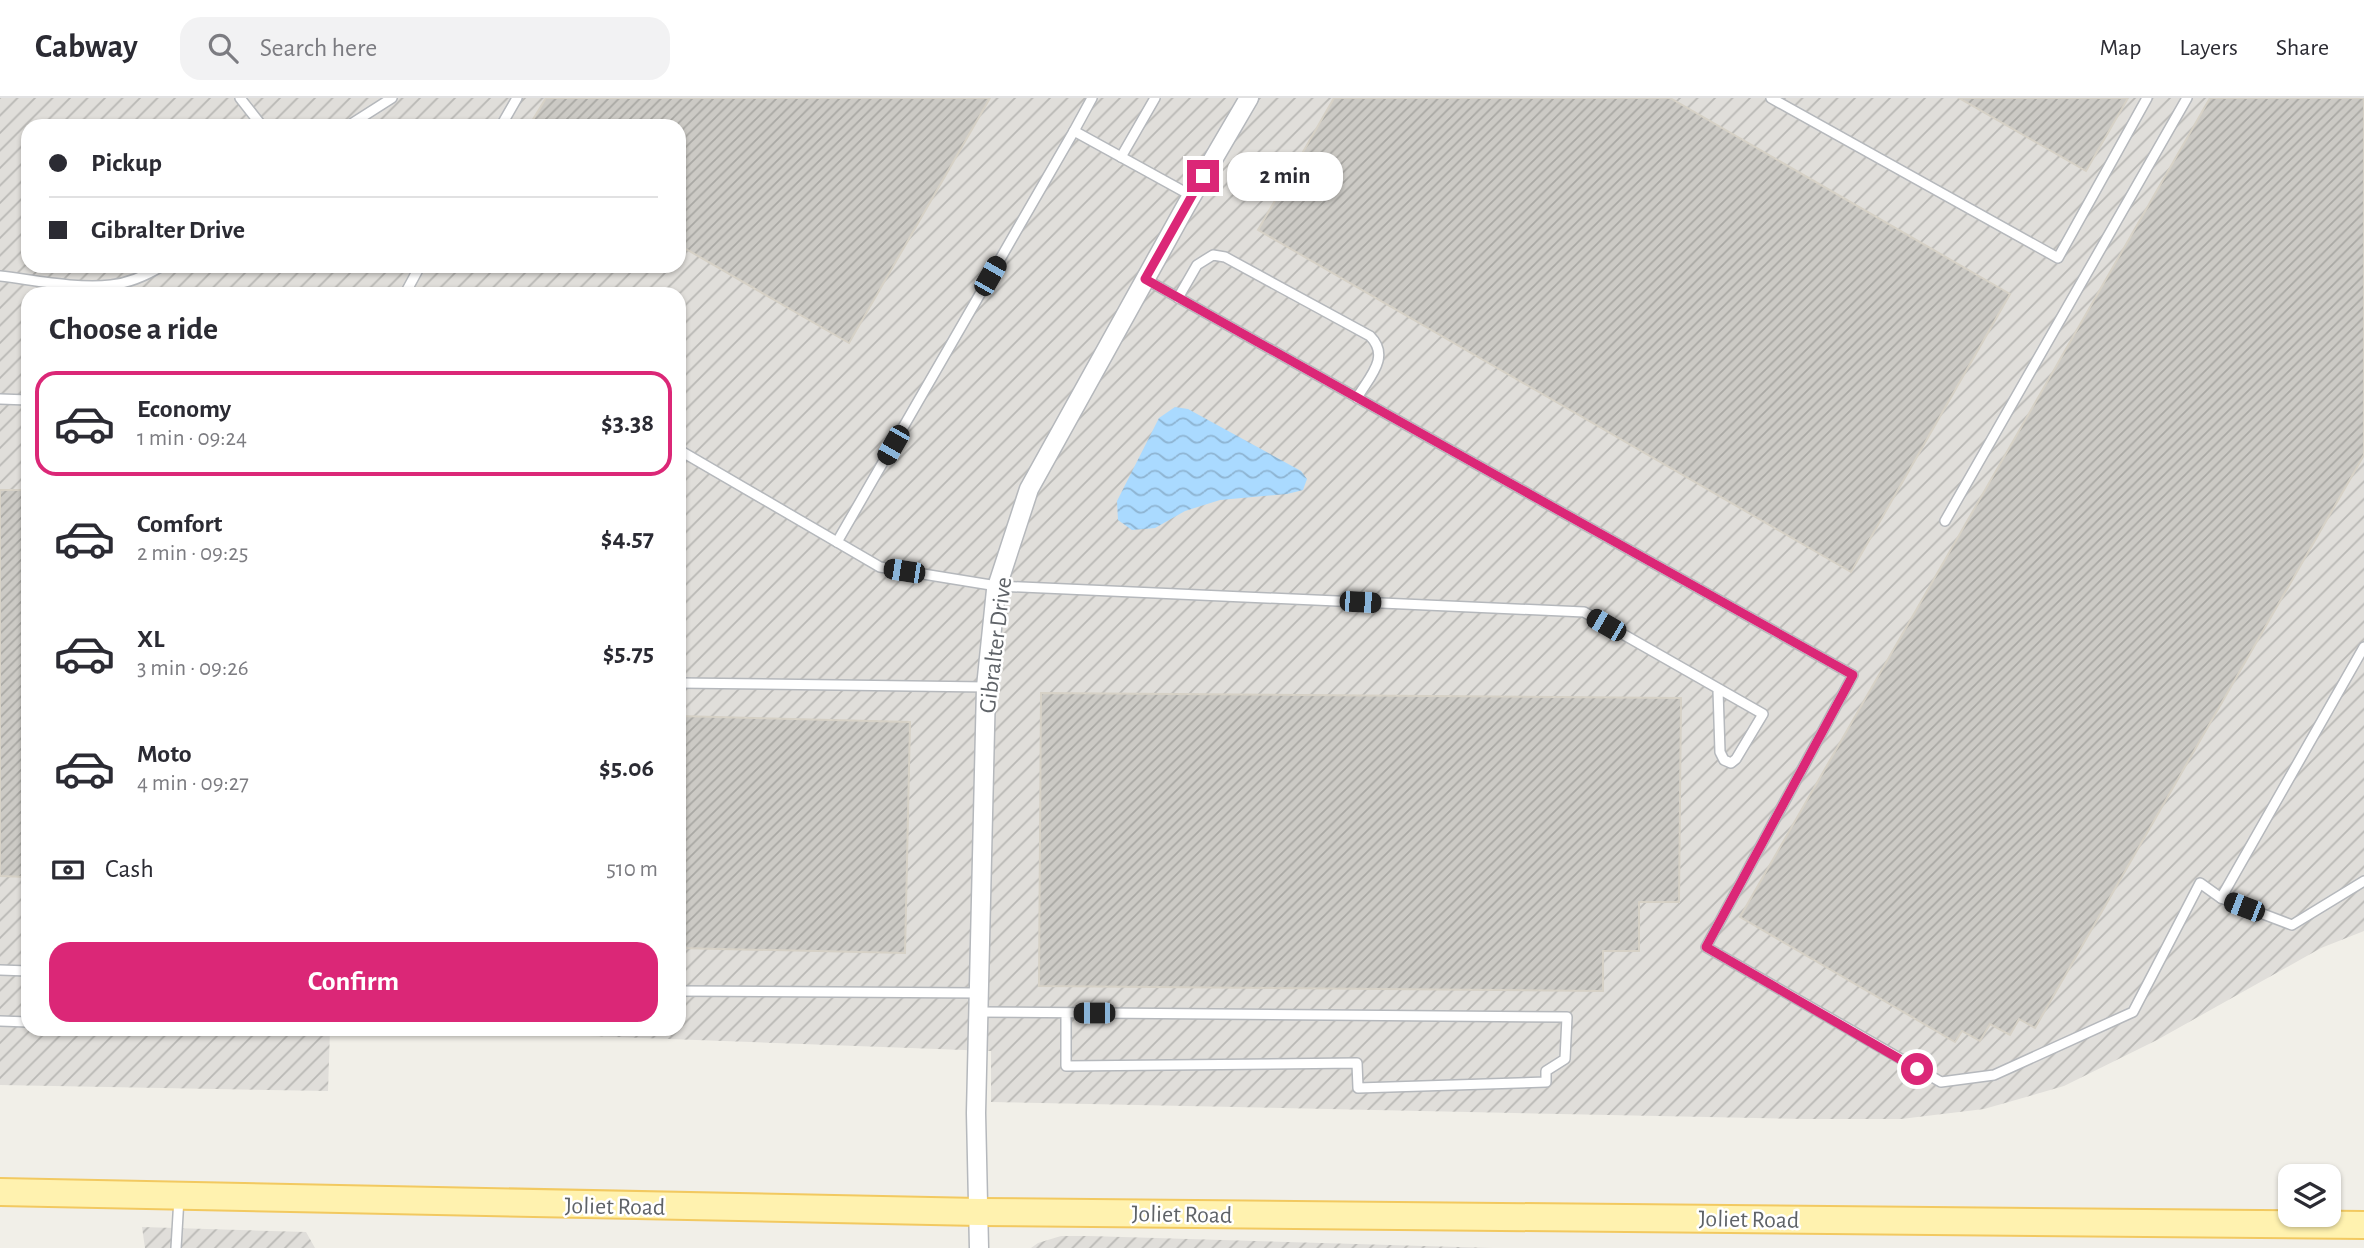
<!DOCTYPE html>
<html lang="en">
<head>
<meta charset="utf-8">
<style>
  body { margin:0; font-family:"Alegreya Sans",sans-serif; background:#f2f2f3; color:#2b2b33; height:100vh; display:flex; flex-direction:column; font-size:26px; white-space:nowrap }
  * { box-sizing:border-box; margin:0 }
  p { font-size:23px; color:#7c7c81 }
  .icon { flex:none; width:38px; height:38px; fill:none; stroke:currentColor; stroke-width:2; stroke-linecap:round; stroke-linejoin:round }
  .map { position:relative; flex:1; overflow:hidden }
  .drawer { position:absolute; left:21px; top:189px; width:665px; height:749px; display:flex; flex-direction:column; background:#fff; border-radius:21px; box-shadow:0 2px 5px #0004 }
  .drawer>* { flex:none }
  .top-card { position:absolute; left:21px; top:21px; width:665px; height:154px; border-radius:21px; box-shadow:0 2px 5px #0004; display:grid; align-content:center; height:154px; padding:0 28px; background:#fff }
  .buttons { position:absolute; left:2278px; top:1066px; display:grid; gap:14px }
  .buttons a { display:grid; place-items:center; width:63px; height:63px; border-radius:14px; background:#fff; box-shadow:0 2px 5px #0004; font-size:35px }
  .end { position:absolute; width:32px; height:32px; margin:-16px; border:9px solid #db2777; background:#fff; box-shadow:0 0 0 4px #fff }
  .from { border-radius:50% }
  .bubble { position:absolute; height:49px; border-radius:21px; background:#fff; box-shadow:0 2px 5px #0004; font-size:23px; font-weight:700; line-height:49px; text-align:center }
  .car { position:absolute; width:21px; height:42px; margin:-21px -10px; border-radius:9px; box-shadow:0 0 5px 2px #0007; background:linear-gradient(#222 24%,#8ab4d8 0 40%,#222 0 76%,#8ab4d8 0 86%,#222 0) }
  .top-card b { display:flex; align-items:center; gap:24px; height:66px; font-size:26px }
  .top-card b+b { border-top:2px solid #e1e1e2 }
  .top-card i { width:18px; height:18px; background:#2b2b33 }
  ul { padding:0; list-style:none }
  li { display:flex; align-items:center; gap:21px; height:105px; margin:0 14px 10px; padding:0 14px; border:4px solid transparent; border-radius:21px }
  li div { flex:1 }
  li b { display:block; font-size:26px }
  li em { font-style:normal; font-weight:700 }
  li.current { border-color:#db2777 }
  li>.icon { width:63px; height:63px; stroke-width:1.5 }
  h2 { padding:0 28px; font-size:32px; line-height:84px }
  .pay { display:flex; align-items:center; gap:18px; height:77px; padding:0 28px; font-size:26px }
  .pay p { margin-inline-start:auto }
  .action { display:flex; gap:14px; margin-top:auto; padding:14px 28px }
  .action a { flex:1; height:80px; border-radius:21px; background:#db2777; color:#fff; font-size:28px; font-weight:700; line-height:80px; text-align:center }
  header { display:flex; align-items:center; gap:42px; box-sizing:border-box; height:98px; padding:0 35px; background:#fff; border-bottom:2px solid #e1e1e2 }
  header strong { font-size:33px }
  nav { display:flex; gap:38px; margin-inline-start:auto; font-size:24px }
  .search { width:490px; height:63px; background:#f2f2f3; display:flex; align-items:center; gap:18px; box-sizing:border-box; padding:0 24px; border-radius:21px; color:#7c7c81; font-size:26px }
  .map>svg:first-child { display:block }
</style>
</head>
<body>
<header>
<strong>Cabway</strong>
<div class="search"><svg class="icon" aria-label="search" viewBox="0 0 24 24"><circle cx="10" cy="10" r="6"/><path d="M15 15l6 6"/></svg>Search here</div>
<nav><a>Map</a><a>Layers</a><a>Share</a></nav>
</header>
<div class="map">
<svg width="2364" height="1150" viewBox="0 0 2364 1150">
  <defs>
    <pattern id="industrial-furrows" width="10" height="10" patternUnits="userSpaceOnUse" patternTransform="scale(1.75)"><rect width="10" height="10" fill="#e0deda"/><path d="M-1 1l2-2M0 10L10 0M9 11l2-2" fill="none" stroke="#b9b8b5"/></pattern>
    <pattern id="water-waves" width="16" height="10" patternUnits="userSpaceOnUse" patternTransform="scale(1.75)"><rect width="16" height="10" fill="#aadaff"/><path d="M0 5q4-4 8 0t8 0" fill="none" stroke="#8eb4d2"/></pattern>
    <pattern id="building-hatch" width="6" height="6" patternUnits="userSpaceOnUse" patternTransform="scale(1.75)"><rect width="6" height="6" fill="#cccac5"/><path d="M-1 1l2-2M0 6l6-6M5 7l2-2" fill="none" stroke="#a9a8a4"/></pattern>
  </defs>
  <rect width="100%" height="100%" fill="#f1efe8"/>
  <!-- industrial -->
  <g fill="url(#industrial-furrows)" fill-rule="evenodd">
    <path d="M0,0h2364v833l-43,17 -164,92 -93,46 -80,23 -83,10h-96l-814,-17v-51l-589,-22h277v-735h-651v735h302l-2,62 -328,-6zM28,28h651v140h-651z"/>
    <path d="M142,1129l164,5 9,16h-170z"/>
    <path d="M1061,1138h28l404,12h-462l7,-5z"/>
  </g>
  <!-- water -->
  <path fill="url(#water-waves)" d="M1175,309l13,2 113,62 6,8 -4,11 -16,4 -67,6 -35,11 -30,17 -23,2 -14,-10 -1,-19 42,-83z"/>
  <!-- building -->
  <g fill="url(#building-hatch)" stroke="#d6d1c6" stroke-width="2">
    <path d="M546,0h444l-141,245 -170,-98v-119h-150z"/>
    <path d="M1334,0h336l340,196 -159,278 -593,-342z"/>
    <path d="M1959,0h169l-42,73z"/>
    <path d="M2210,0h154v357l-329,573 -16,-9 -9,16 -20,-11 -10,17 -18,-10 -7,11 -215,-125z"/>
    <path d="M0,392h28v387l-28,-1z"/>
    <path d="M1041,595l640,5 -2,204h-40v49h-36v40l-564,-5z"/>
    <path d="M679,618l231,6 -5,231 -226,-5z"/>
  </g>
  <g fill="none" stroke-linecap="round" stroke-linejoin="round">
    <!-- service casing -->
    <g stroke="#b5b8bc" stroke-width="12">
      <g id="service">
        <path d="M240,0l22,28"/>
        <path d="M1092,0l-18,33 118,65"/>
        <path d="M1771,0l287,160 89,-160"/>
        <path d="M348,28l44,-28"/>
        <path d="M501,28l16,-28"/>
        <path d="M1121,59l34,-59"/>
        <path d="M0,178c34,4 77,13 111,9 18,-2 36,-10 51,-19"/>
        <path d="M1145,181l708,396 -147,272 235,135 53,-7 139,-63 67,-129 21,15 71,27 72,-44"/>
        <path d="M413,196l-6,-4 13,-24"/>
        <path d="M1178,200l19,-33 16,-10 12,2 145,79c21,21 -1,41 -13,62"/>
        <path d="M0,301l28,1"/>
        <path d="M679,352l201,117 117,19 587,26 179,102 -27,45 -5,4 -7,-3 -4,-8 -2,-62"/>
        <path d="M1945,423l242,-423"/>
        <path d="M837,444l237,-411"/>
        <path d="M679,585l307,4"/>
        <path d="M2221,800l143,-251"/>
        <path d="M0,872l28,1"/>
        <path d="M679,893l300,2"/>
        <path d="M979,914l588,5 -2,42 -19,12v11l-188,6 -1,-25 -291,3v-53"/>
        <path d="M0,923l28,1"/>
        <path d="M176,1150l3,-50"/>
      </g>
    </g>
    <!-- minor casing -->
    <g stroke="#b5b8bc" stroke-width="21">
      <path id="minor" d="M979,1150l-3,-135 10,-426 10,-97 33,-101 158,-285 62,-106"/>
    </g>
    <!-- primary casing -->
    <g stroke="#f2c960" stroke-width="30">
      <path id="primary" d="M0,1094l979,20 1385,13"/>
    </g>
    <!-- service -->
    <use href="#service" stroke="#fff" stroke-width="9"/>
    <!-- minor -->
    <use href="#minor" stroke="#fff" stroke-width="18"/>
    <!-- primary -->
    <use href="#primary" stroke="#fff2af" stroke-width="26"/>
  </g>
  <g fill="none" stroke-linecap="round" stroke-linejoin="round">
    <!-- route -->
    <path stroke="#db2777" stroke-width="9" d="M1203,78l-58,103 708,396 -147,272 211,122"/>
  </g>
  <g text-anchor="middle" stroke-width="5" stroke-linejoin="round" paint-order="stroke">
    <!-- street labels -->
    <g font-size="24" fill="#5f6368" stroke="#fff">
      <text transform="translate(995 547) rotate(-83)" y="8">Gibralter Drive</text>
      <text transform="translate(615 1108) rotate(1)" y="8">Joliet Road</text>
      <text transform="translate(1182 1116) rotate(1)" y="8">Joliet Road</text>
      <text transform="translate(1749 1121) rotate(1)" y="8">Joliet Road</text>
    </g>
  </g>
</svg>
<div class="buttons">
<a><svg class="icon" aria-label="layers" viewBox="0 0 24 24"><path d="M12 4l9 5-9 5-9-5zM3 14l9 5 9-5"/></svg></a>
</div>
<i class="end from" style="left:1917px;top:971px"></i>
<i class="end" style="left:1203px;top:78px"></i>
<div class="bubble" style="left:1227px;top:54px;width:116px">2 min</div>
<i class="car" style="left:990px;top:178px;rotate:30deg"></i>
<i class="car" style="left:893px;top:347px;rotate:210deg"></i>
<i class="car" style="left:904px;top:473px;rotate:279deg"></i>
<i class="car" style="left:1360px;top:504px;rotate:93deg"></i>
<i class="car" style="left:1606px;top:527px;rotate:300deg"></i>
<i class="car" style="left:2244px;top:809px;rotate:291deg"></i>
<i class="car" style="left:1094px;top:915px;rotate:270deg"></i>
<div class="top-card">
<b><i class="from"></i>Pickup</b>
<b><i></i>Gibralter Drive</b>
</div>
<section class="drawer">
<h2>Choose a ride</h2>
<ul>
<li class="current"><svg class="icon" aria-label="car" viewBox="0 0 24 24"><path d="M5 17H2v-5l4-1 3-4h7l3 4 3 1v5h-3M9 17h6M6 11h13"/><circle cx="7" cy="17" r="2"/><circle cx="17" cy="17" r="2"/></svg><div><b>Economy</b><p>1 min · 09:24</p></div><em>$3.38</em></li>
<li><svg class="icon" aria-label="car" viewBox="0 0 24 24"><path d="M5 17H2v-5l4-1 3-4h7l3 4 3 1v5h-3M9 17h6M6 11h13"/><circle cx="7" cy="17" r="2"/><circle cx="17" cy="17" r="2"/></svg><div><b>Comfort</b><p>2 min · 09:25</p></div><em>$4.57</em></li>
<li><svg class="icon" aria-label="car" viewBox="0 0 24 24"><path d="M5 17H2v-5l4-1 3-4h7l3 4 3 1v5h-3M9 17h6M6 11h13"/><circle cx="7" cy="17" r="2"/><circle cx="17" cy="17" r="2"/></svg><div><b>XL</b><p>3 min · 09:26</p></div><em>$5.75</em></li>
<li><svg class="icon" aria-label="car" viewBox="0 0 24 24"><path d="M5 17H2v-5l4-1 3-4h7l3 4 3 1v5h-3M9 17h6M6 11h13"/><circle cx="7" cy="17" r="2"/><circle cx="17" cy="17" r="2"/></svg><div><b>Moto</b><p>4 min · 09:27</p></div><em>$5.06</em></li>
</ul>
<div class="pay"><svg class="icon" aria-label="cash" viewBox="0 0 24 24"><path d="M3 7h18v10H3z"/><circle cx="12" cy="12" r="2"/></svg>Cash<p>510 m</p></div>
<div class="action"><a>Confirm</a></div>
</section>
</div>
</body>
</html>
